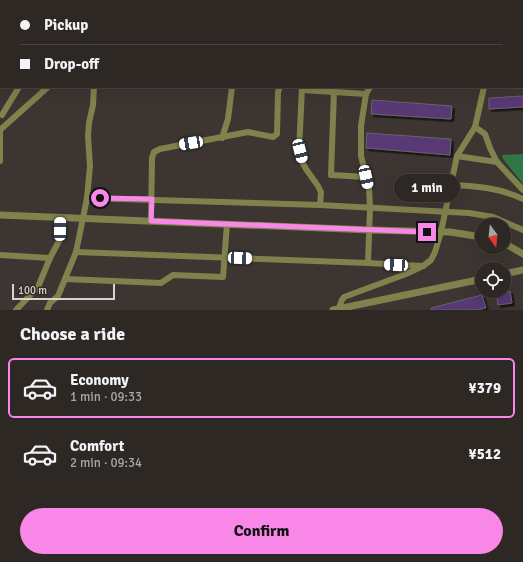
<!DOCTYPE html>
<html lang="en">
<head>
<meta charset="utf-8">
<style>
  body { margin:0; font-family:Signika,sans-serif; background:#36302d; color:#f1f3f6; height:100vh; display:flex; flex-direction:column; font-size:15px; white-space:nowrap }
  * { box-sizing:border-box; margin:0 }
  p { font-size:13px; color:#a7a6a7 }
  .icon { flex:none; width:22px; height:22px; fill:none; stroke:currentColor; stroke-width:2; stroke-linecap:round; stroke-linejoin:round }
  .map { position:relative; height:310px; overflow:hidden }
  .panel { display:flex; flex-direction:column; background:#2e2825; flex:1 }
  .panel>* { flex:none }
  .top-card { position:absolute; left:0px; top:0px; width:523px; height:88px; box-shadow:0 4px 16px #0002,0 0 0 1px #494442; display:grid; align-content:center; height:88px; padding:0 20px; background:#2e2825 }
  .needle { width:26px; rotate:165deg }
  .controls { position:absolute; left:475px; top:218px; display:grid; gap:8px }
  .controls a { display:grid; place-items:center; width:36px; height:36px; border-radius:50%; background:#2e2825; box-shadow:0 4px 16px #0002,0 0 0 1px #494442; font-size:20px }
  .scale { position:absolute; left:12px; bottom:10px; width:103px; box-sizing:border-box; padding-left:4px; border:2px solid #d8d3d1; border-top:0; font-size:11px; line-height:14px; white-space:nowrap; color:#d8d3d1; -webkit-text-stroke:3px #322b27; paint-order:stroke }
  .end { position:absolute; width:18px; height:18px; margin:-9px; border:5px solid #f987e8; background:#111; box-shadow:0 0 0 2px #111 }
  .from { border-radius:50% }
  .bubble { position:absolute; height:28px; border-radius:14px; background:#2e2825; box-shadow:0 4px 16px #0002,0 0 0 1px #494442; font-size:13px; font-weight:800; line-height:28px; text-align:center }
  .car { position:absolute; width:12px; height:24px; margin:-12px -6px; border-radius:5px; box-shadow:0 0 3px 1px #0007; background:linear-gradient(#fff 24%,#345 0 40%,#fff 0 76%,#345 0 86%,#fff 0) }
  .top-card b { display:flex; align-items:center; gap:14px; height:38px; font-size:15px }
  .top-card b+b { border-top:1px solid #494442 }
  .top-card i { width:10px; height:10px; background:#f1f3f6 }
  ul { padding:0; list-style:none }
  li { display:flex; align-items:center; gap:12px; height:60px; margin:0 8px 6px; padding:0 12px; border:2px solid transparent; border-radius:6px }
  li div { flex:1 }
  li b { display:block; font-size:15px }
  li em { font-style:normal; font-weight:800 }
  li.active { border-color:#f987e8 }
  li>.icon { width:36px; height:36px; stroke-width:1.5 }
  h2 { padding:0 20px; font-size:18px; line-height:48px }
  .action { display:flex; gap:8px; margin-top:auto; padding:8px 20px }
  .action a { flex:1; height:46px; border-radius:24px; background:#f987e8; color:#111; font-size:16px; font-weight:800; line-height:46px; text-align:center }
  .map>svg:first-child { display:block }
</style>
</head>
<body>
<div class="map">
<svg width="523" height="310" viewBox="0 0 523 310">
  <defs>
    <filter id="shadow"><feDropShadow dx="2.5" dy="2.5" stdDeviation="0" flood-color="#0009"/></filter>
  </defs>
  <rect width="100%" height="100%" fill="#3d3531"/>
  <!-- forest -->
  <path fill="#317645" d="M523,154v30l-20,-25 -1,-4z"/>
  <!-- building -->
  <g fill="#593874" stroke="#67636b" filter="url(#shadow)">
    <path d="M523,96v11l-34,2v-11z"/>
    <path d="M372,100l80,6 -1,13 -80,-5z"/>
    <path d="M367,133l84,6 -1,16 -84,-7z"/>
    <path d="M510,291l2,12 -14,2 -2,-11z"/>
    <path d="M482,295l4,13 -9,2h-46v-2z"/>
  </g>
  <g fill="none" stroke-linecap="round" stroke-linejoin="round">
    <!-- minor -->
    <g stroke="#80824d" stroke-width="6">
      <path d="M161,0l2,1"/>
      <path d="M370,0v1"/>
      <path d="M0,1v-1"/>
      <path d="M113,1v-1"/>
      <path d="M497,1v-1"/>
      <path d="M0,6h1"/>
      <path d="M0,46l1,-2"/>
      <path d="M302,87l-3,64 3,11 4,7 12,17 3,6 -1,13"/>
      <path d="M302,90l64,4"/>
      <path d="M334,91l-3,84 35,2"/>
      <path d="M2,115l17,-28"/>
      <path d="M475,127l10,7 5,14 7,14 26,28"/>
      <path d="M222,138l6,-19 4,-32"/>
      <path d="M457,156l40,6"/>
      <path d="M0,161v-31l48,-43"/>
      <path d="M452,185c25,1 48,3 71,14"/>
      <path d="M87,198l233,7 149,8 24,4 30,13"/>
      <path d="M151,221l1,-63 2,-6 6,-3 88,-17 25,5 4,-3 1,-42 2,-5"/>
      <path d="M76,252l292,11 55,3"/>
      <path d="M0,255l50,3"/>
      <path d="M368,263l2,-55 -1,-20 -8,-32v-30l5,-32 4,-7"/>
      <path d="M65,279l96,4 12,-8 50,2 4,-53"/>
      <path d="M16,310l22,-23 12,-29 9,-17 1,-24"/>
      <path d="M47,310l3,-7 8,-7 18,-44 7,-34 4,-20 3,-32 -2,-30 1,-13 4,-18 1,-18"/>
      <path d="M338,310l4,-10 2,-3 62,-23 17,-8 8,-6 4,-8 6,-20 16,-76 18,-29 9,-40"/>
    </g>
    <!-- tertiary -->
    <g stroke="#80824d" stroke-width="7">
      <path d="M0,215l370,15 80,2 32,5"/>
      <path d="M504,243l19,11"/>
      <path d="M504,274l19,-4"/>
      <path d="M333,310l149,-31"/>
    </g>
    <!-- secondary -->
    <g stroke="#aaab54" stroke-width="8">
      <path d="M452,0l1,1"/>
      <path d="M522,39h1"/>
    </g>
  </g>
  <g fill="none" stroke-linecap="round" stroke-linejoin="round">
    <!-- route -->
    <path stroke="#f987e8" stroke-width="5" d="M100,198l52,1 -1,22 276,11"/>
  </g>
</svg>
<div class="controls">
<a><svg class="needle" viewBox="-14 -14 28 28"><path d="M0-13l5 13h-10z" fill="#e53935"/><path d="M0 13l5-13h-10z" fill="#a7a6a7"/></svg></a>
<a><svg class="icon" aria-label="locate" viewBox="0 0 24 24"><circle cx="12" cy="12" r="6"/><path d="M12 2v4M12 18v4M2 12h4M18 12h4"/></svg></a>
</div>
<div class="scale">100 m</div>
<i class="end from" style="left:100px;top:198px"></i>
<i class="end" style="left:427px;top:232px"></i>
<div class="bubble" style="left:394px;top:174px;width:66px">1 min</div>
<i class="car" style="left:191px;top:143px;rotate:260deg"></i>
<i class="car" style="left:300px;top:151px;rotate:166deg"></i>
<i class="car" style="left:366px;top:177px;rotate:168deg"></i>
<i class="car" style="left:60px;top:229px;rotate:1deg"></i>
<i class="car" style="left:240px;top:258px;rotate:92deg"></i>
<i class="car" style="left:396px;top:265px;rotate:273deg"></i>
<div class="top-card">
<b><i class="from"></i>Pickup</b>
<b><i></i>Drop-off</b>
</div>
</div>
<section class="panel">
<h2>Choose a ride</h2>
<ul>
<li class="active"><svg class="icon" aria-label="car" viewBox="0 0 24 24"><path d="M5 17H2v-5l4-1 3-4h7l3 4 3 1v5h-3M9 17h6M6 11h13"/><circle cx="7" cy="17" r="2"/><circle cx="17" cy="17" r="2"/></svg><div><b>Economy</b><p>1 min · 09:33</p></div><em>¥379</em></li>
<li><svg class="icon" aria-label="car" viewBox="0 0 24 24"><path d="M5 17H2v-5l4-1 3-4h7l3 4 3 1v5h-3M9 17h6M6 11h13"/><circle cx="7" cy="17" r="2"/><circle cx="17" cy="17" r="2"/></svg><div><b>Comfort</b><p>2 min · 09:34</p></div><em>¥512</em></li>
</ul>
<div class="action"><a>Confirm</a></div>
</section>
</body>
</html>
